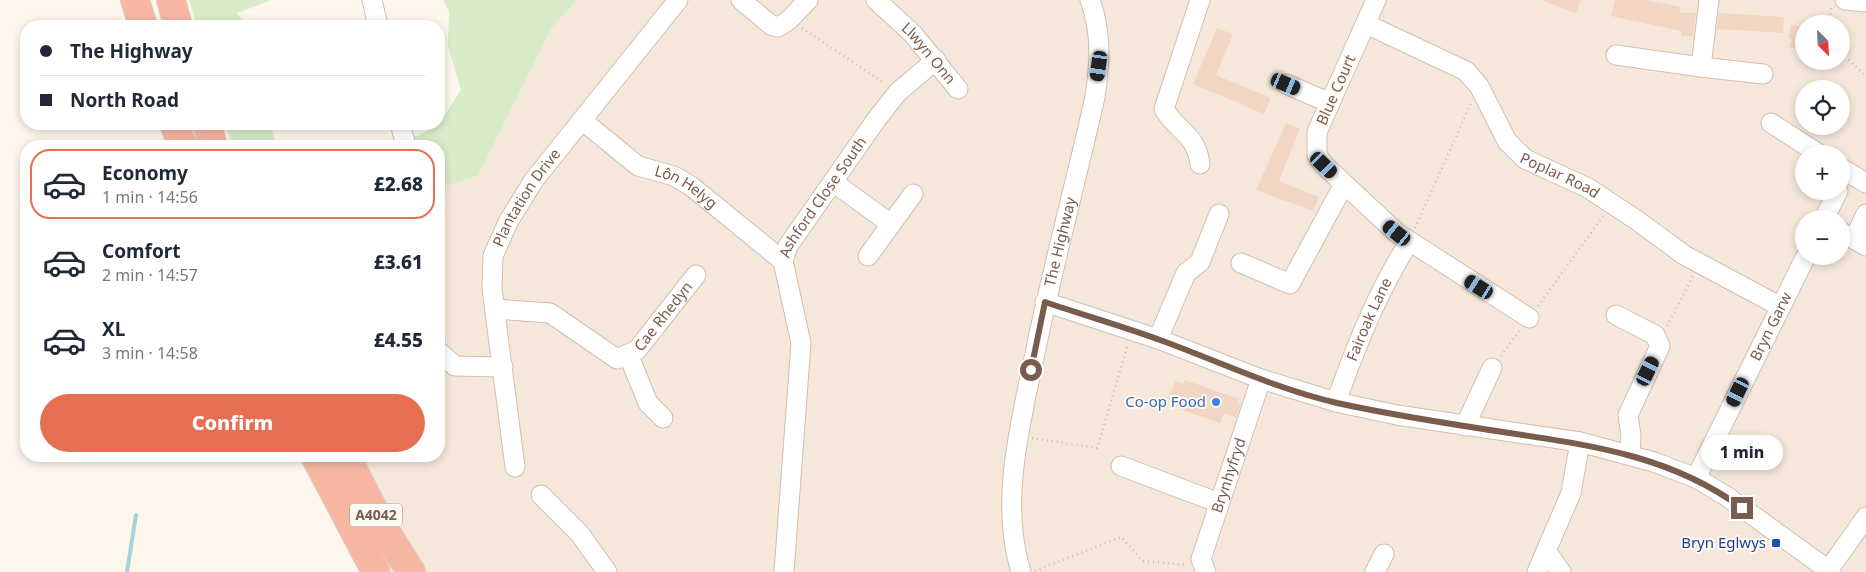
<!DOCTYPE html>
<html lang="en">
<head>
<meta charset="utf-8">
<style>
  body { margin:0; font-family:"Noto Sans",sans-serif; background:#f2f2f3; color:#1f2937; height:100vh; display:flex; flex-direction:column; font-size:19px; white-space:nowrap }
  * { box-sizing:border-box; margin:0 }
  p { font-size:16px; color:#747a83 }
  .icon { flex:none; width:28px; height:28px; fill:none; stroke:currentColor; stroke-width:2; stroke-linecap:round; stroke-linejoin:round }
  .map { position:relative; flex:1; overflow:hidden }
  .side { position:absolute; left:20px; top:140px; width:425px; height:322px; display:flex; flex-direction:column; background:#fff; border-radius:20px; box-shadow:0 2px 8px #0003 }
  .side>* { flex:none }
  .hud { position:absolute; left:20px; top:20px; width:425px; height:110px; border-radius:20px; box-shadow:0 2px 8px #0003; display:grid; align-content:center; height:110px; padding:0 20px; background:#fff }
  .needle { width:32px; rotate:156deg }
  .controls { position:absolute; left:1795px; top:15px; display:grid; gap:10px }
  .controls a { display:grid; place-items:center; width:55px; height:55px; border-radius:50%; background:#fff; box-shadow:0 2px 8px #0003; font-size:25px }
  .end { position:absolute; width:22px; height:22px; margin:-11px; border:6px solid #7a5c4d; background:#fff; box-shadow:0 0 0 2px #fff }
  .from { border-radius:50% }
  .bubble { position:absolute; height:35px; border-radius:18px; background:#fff; box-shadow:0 2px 8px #0003; font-size:16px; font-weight:800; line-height:35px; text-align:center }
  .car { position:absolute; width:15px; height:30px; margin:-15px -8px; border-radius:6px; box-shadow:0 0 4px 1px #0007; background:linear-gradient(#222 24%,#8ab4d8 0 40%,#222 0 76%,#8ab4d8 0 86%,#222 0) }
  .hud b { display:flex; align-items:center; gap:18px; height:48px; font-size:19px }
  .hud b+b { border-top:1px solid #e0e1e3 }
  .hud i { width:12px; height:12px; background:#1f2937 }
  ul { padding:9px 0 0; list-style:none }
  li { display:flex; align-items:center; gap:15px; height:70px; margin:0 10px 8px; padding:0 10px; border:2px solid transparent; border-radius:20px }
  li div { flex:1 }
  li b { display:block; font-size:19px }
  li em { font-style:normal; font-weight:800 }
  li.active { border-color:#e76f51 }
  li>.icon { width:45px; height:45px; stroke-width:1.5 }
  .cta { display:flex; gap:10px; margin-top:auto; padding:10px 20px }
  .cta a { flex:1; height:58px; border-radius:30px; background:#e76f51; color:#fff; font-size:20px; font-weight:800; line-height:58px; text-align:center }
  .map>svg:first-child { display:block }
</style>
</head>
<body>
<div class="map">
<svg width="1866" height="572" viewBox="0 0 1866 572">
  <rect width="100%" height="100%" fill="#fdf6ec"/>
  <!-- residential -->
  <path fill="#f5e8da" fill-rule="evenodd" d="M577,0h1289v572h-1455l-65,-116h93v-268l39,-12 73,-147zM1804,24h37v37h-37zM1804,89h37v37h-37zM1804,154h37v37h-37zM1804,219h37v37h-37z"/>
  <!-- green -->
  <g fill="#d8ecc9">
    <path d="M189,0h83l-35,13 10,13h-50z"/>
    <path d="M443,0h134l-26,29 -73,147 -39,12v-42h-54l20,-5 32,-14 24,-37 -13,-44 1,-34z"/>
    <path d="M225,124h45l7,22h-45z"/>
  </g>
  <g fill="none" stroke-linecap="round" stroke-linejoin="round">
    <!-- stream -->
    <path stroke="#a5d3da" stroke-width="4" d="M127,572l9,-57"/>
  </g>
  <!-- building -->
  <g fill="#f3d5c3">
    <path d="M1541,0h40l-5,13z"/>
    <path d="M1615,0h32l34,7 -2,6h17l-3,23h-12v-5l-70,-15z"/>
    <path d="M1719,13l65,4 -1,16 -66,-4z"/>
    <path d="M1791,25l13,2v23l-15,-3 3,-8 -4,-1z"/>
    <path d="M1217,28l16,6 -17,41 55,23 -7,16 -71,-30z"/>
    <path d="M1286,123l14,6 -21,52 40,16 -6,14 -57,-21z"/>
    <path d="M1185,380l54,19 -1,4 3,1 -5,14 -12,-5 -4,10 -40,-14 1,-5 -13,-4 7,-19 8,3z"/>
  </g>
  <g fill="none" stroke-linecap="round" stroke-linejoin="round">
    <!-- minor casing -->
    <g stroke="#d1beb0" stroke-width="21">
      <g id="minor">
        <path d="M372,0l6,26"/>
        <path d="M741,0l30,25 7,2 11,-7 19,-20"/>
        <path id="s1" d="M876,0l36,33 46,56"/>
        <path d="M1376,0l-59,132v23l7,10 73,68 132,85"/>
        <path d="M1845,0l21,2"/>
        <path id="s2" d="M1366,24l100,47 13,15 28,55 18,18 63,29 50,33 46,34 97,52"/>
        <path d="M1616,55l85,12 8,-67"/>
        <path d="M1701,67l62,7"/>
        <path d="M1286,84l44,19"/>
        <path id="s3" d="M583,121l55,45 36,10 17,10 92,75"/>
        <path d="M1771,123l48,31"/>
        <path d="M400,124l5,17"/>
        <path d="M1200,164c-4,-31 -23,-32 -36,-55l36,-109"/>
        <path d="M1841,168l25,15"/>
        <path d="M833,182l58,42"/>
        <path d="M1824,219l14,-28"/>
        <path d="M1841,232l25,14"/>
        <path d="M1854,239l12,-25"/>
        <path d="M868,256l45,-62"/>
        <path d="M1241,263l49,21 54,-100"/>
        <path d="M1045,302l113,37 103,40 75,23 61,13 183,27 74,20 42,16 30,18 105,76"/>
        <path id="s4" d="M495,309l55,4 67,46 20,-9 59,-75"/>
        <path d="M1616,315l39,20 5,11 -32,69 3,21 -1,19"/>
        <path d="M1158,339l28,-66 14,-11 19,-48"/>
        <path d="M439,352l16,14 48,1"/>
        <path d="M628,354l20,49 15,15"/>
        <path id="s5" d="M1336,402c20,-56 41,-109 73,-160"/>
        <path d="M1465,426l27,-58"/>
        <path d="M1121,466l98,37"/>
        <path id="s6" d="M515,467l-23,-178 1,-33 15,-34 26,-42 144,-180"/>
        <path id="s7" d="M1696,478l110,-222"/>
        <path d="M541,495l39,39 27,38"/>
        <path d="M1547,552l14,20"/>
        <path id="s8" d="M784,572l17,-229 -18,-82 5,-15 88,-126 22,-28 38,-32"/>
        <path id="s9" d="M1021,572c-21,-68 -2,-142 12,-209 18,-90 42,-177 62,-266 5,-34 7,-64 -5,-97"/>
        <path id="s10" d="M1206,572l-5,-13 60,-180"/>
        <path d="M1375,572l9,-18"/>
        <path d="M1537,572l34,-79 9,-51"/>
        <path d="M1827,572l39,-55"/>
      </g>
    </g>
    <!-- highway casing -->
    <g stroke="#dad1cd" stroke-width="30">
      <g id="highway">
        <path d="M135,0l8,26"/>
        <path d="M171,0l7,26"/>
        <path d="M174,124l9,22"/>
        <path d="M207,124l6,22"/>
        <path d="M315,456l61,116"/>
        <path d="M346,456l33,65 32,51"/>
      </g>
    </g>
    <!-- path -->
    <g stroke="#d9b8a5" stroke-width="2.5" stroke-dasharray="1 4" stroke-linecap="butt">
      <path d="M1829,24l2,-16"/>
      <path d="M802,28l82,55"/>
      <path d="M1841,53l25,23"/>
      <path d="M1415,228l56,-125"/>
      <path d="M1538,306l66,-91"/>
      <path d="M1667,326l26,-50"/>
      <path d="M1501,356l19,-26"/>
      <path d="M1032,438l65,10 31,-104"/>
      <path d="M1035,571l86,-34 22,24 44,4"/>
    </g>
    <!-- minor -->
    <use href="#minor" stroke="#fff" stroke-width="19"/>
    <!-- highway -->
    <use href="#highway" stroke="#f7b7a3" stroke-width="28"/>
  </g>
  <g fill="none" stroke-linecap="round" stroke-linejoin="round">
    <!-- route -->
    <path stroke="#7a5c4d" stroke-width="6" d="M1031,370l14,-68c38,13 77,24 115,38 58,21 116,49 177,63 59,13 119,22 179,31 81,12 158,24 226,74"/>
  </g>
  <!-- markers -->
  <circle fill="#3f7fe0" stroke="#fffaf3" stroke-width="2" cx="1216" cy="402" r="5"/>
  <rect fill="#1a4fb4" stroke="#fffaf3" stroke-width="2" x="1771" y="538" width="10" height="10" rx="2.5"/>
  <g text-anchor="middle" stroke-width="4" stroke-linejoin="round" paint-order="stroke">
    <!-- shield labels -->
    <rect fill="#fffaf3" stroke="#a28b7f" stroke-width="1" x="350" y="503.5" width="52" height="23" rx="4"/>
    <g font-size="14" font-weight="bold" fill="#7a5c4d">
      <text x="376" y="520">A4042</text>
    </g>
    <!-- street labels -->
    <g font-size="15" fill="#7a5c4d" stroke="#fffaf3">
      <text dy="5" stroke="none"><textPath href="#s1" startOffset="75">Llwyn Onn</textPath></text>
      <text transform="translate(1336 90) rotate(-66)" y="5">Blue Court</text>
      <text dy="5" stroke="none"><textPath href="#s2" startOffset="256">Poplar Road</textPath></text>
      <text dy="5" stroke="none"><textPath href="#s3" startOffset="124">Lôn Helyg</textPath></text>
      <text dy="5" stroke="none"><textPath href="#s8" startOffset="389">Ashford Close South</textPath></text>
      <text dy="5" stroke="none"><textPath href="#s6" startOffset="280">Plantation Drive</textPath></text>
      <text dy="5" stroke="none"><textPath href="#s9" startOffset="336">The Highway</textPath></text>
      <text dy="5" stroke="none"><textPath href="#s4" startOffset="201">Cae Rhedyn</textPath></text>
      <text dy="5" stroke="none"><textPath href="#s5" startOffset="89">Fairoak Lane</textPath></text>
      <text dy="5" stroke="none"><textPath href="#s7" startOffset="169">Bryn Garw</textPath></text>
      <text dy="5" stroke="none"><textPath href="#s10" startOffset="102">Brynhyfryd</textPath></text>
    </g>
    <!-- shop labels -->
    <g font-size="15" fill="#366cbe" stroke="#fffaf3" text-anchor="end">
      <text x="1206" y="407">Co-op Food</text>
    </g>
    <!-- transit labels -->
    <g font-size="15" fill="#164399" stroke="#fffaf3" text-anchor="end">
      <text x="1766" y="548">Bryn Eglwys</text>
    </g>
  </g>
</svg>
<div class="controls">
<a><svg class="needle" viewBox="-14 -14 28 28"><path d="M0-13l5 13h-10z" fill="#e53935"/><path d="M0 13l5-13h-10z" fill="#747a83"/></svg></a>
<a><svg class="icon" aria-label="locate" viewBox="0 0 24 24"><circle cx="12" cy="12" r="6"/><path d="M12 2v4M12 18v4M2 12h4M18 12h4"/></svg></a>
<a>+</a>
<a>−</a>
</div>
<i class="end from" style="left:1031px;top:370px"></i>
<i class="end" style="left:1742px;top:508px"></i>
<div class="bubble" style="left:1701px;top:435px;width:82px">1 min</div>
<i class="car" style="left:1099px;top:66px;rotate:188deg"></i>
<i class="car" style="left:1286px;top:84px;rotate:113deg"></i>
<i class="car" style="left:1324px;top:165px;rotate:134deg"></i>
<i class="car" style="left:1397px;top:233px;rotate:309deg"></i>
<i class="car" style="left:1479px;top:287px;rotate:302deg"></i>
<i class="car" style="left:1648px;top:371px;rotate:26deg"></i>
<i class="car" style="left:1738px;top:392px;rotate:206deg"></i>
<div class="hud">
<b><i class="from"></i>The Highway</b>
<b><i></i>North Road</b>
</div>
<section class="side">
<ul>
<li class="active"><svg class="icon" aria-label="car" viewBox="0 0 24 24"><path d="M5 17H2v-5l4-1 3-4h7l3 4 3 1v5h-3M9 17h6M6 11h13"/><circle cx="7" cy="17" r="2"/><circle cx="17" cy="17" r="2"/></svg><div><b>Economy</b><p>1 min · 14:56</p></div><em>£2.68</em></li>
<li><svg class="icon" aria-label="car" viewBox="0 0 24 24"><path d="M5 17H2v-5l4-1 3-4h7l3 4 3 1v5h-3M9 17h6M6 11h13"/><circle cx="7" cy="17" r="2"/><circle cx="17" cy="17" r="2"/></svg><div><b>Comfort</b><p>2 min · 14:57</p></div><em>£3.61</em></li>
<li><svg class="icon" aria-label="car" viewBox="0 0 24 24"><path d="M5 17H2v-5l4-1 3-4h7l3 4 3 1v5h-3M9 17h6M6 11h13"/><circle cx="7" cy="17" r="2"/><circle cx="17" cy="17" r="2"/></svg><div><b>XL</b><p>3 min · 14:58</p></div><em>£4.55</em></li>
</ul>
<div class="cta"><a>Confirm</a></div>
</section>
</div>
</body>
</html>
